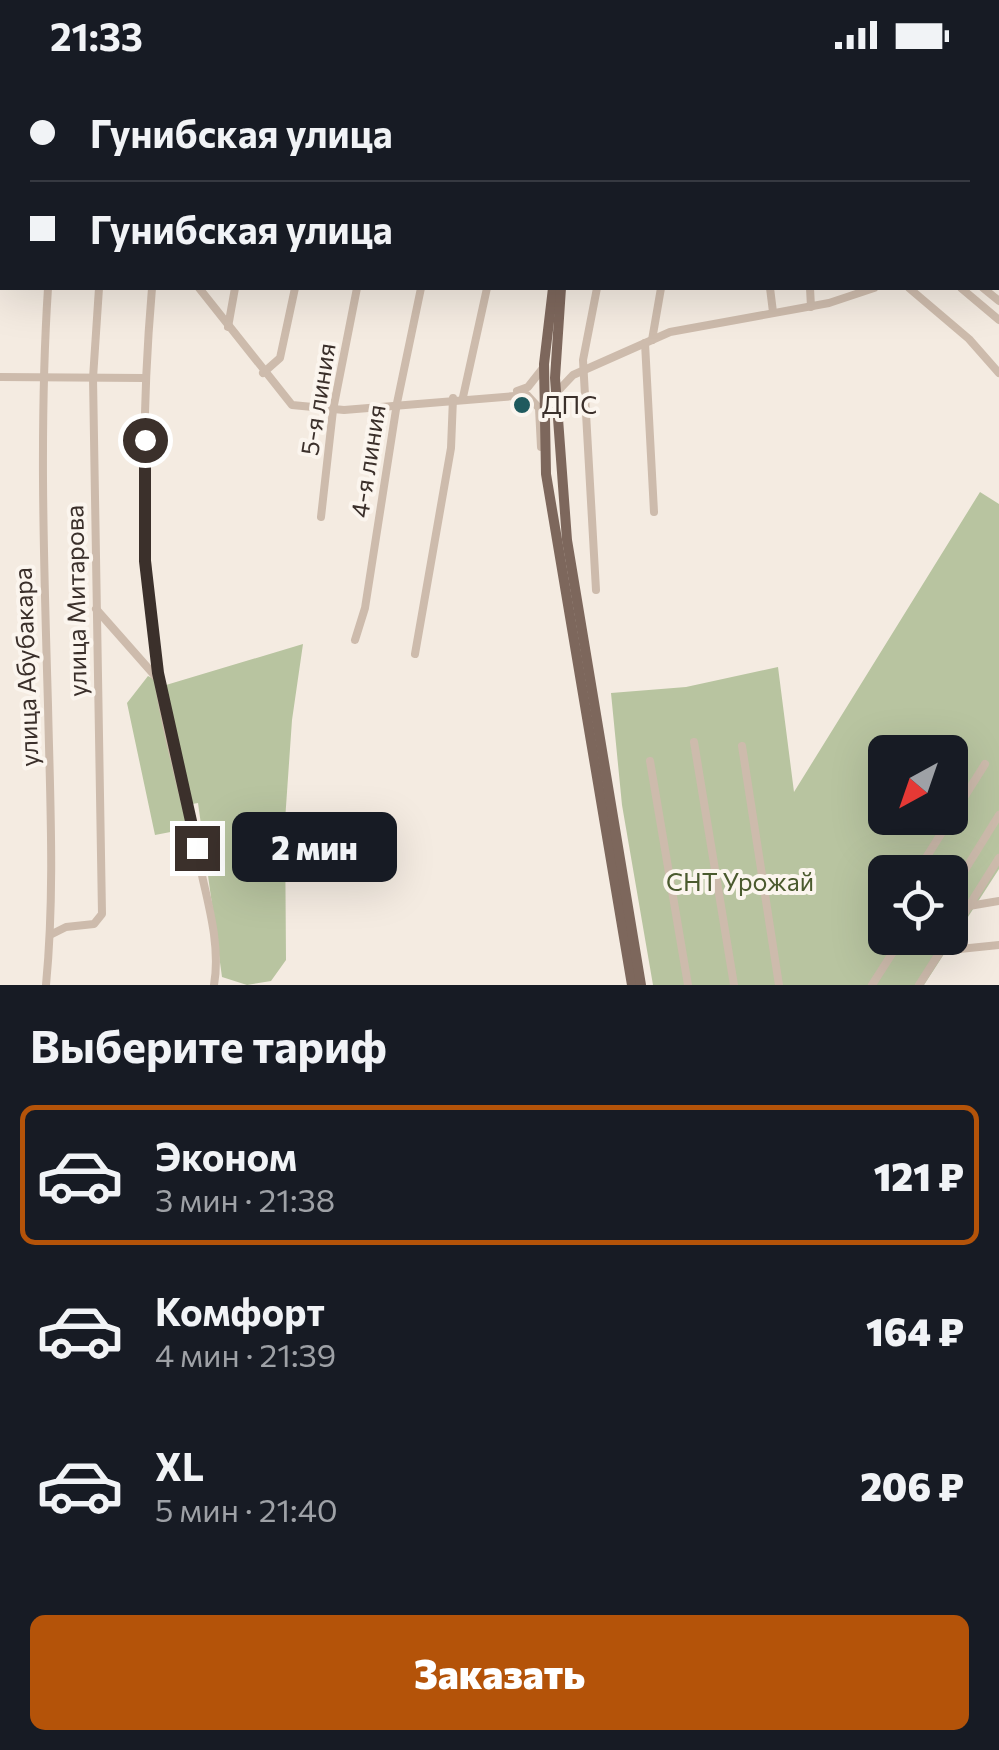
<!DOCTYPE html>
<html lang="ru">
<head>
<meta charset="utf-8">
<style>
  body { margin:0; font-family:Commissioner,sans-serif; background:#20242c; color:#f1f3f6; height:100vh; display:flex; flex-direction:column; font-size:38px; white-space:nowrap }
  * { box-sizing:border-box; margin:0 }
  p { font-size:32px; color:#9ea1a6 }
  .icon { flex:none; width:55px; height:55px; fill:none; stroke:currentColor; stroke-width:2; stroke-linecap:round; stroke-linejoin:round }
  .map { position:relative; height:915px; overflow:hidden }
  .drawer { display:flex; flex-direction:column; background:#171b24; flex:1 }
  .drawer>* { flex:none }
  .guide { position:absolute; left:0px; top:0px; width:1000px; height:220px; box-shadow:0 10px 40px #0002; display:grid; align-content:center; height:220px; padding:0 30px; background:#171b24 }
  .needle { width:65px; rotate:220deg }
  .fabs { position:absolute; left:868px; top:665px; display:grid; gap:20px }
  .fabs a { display:grid; place-items:center; width:100px; height:100px; border-radius:15px; background:#171b24; box-shadow:0 10px 40px #0002; font-size:50px }
  .end { position:absolute; width:45px; height:45px; margin:-22px; border:12px solid #3b302b; background:#fff; box-shadow:0 0 0 5px #fff }
  .from { border-radius:50% }
  .bubble { position:absolute; height:70px; border-radius:15px; background:#171b24; box-shadow:0 10px 40px #0002; font-size:32px; font-weight:800; line-height:70px; text-align:center }
  .guide b { display:flex; align-items:center; gap:35px; height:95px; font-size:38px }
  .guide b+b { border-top:2px solid #363941 }
  .guide i { width:25px; height:25px; background:#f1f3f6 }
  ul { padding:0; list-style:none }
  li { display:flex; align-items:center; gap:30px; height:140px; margin:0 20px 15px; padding:0 10px; border:5px solid transparent; border-radius:15px }
  li div { flex:1 }
  li b { display:block; font-size:38px }
  li em { font-style:normal; font-weight:800 }
  li.active { border-color:#b45309 }
  li>.icon { width:90px; height:90px; stroke-width:1.5 }
  h2 { padding:0 30px; font-size:45px; line-height:120px }
  .primary-button { display:flex; gap:20px; margin-top:auto; padding:20px 30px }
  .primary-button a { flex:1; height:115px; border-radius:15px; background:#b45309; color:#fff; font-size:40px; font-weight:800; line-height:115px; text-align:center }
  .status { display:flex; justify-content:space-between; align-items:center; height:70px; padding:0 50px; background:#171b24; direction:ltr }
  .status svg { height:28px; fill:currentColor }
  .map>svg:first-child { display:block }
</style>
</head>
<body>
<div class="status"><b>21:33</b><svg viewBox="0 0 49 12"><path d="M0 12V9h3v3zM5 12V6h3v6zM10 12V3h3v9zM15 12V0h3v12zM26 1h20v11H26zM47 4h2v5h-2z"/></svg></div>
<div class="map">
<svg width="999" height="915" viewBox="0 0 999 915">
  <rect width="100%" height="100%" fill="#f4ebe1"/>
  <!-- green -->
  <g fill="#b8c4a0" fill-rule="evenodd">
    <path d="M980,422l19,12v365l-75,116h-271l-31,-180 -11,-112 75,-6 92,-20 16,125zM885,682h65v66h-65zM885,802h65v66h-65z"/>
    <path d="M303,574l-11,76 -7,101 1,139 -15,21 -24,4 -25,-8 -24,-174 -6,1 -6,25 -31,6 -28,-132 21,-27 18,9z"/>
  </g>
  <g fill="none" stroke-linecap="round" stroke-linejoin="round">
    <!-- minor -->
    <g stroke="#cdbbac" stroke-width="8">
      <path d="M78,0l2,2"/>
      <path d="M118,2l1,-2"/>
      <path d="M401,2l1,-2"/>
      <path d="M465,2l1,-2"/>
      <path d="M534,2l1,-2"/>
      <path d="M666,2l1,-2"/>
      <path d="M704,2l1,-2"/>
      <path d="M998,107l1,-3"/>
      <path d="M998,203l1,1"/>
      <path d="M152,218c-11,128 -11,257 5,385 10,70 32,138 46,207 8,34 17,71 11,105"/>
      <path d="M199,218l93,117 52,5 183,-15 12,13 2,39"/>
      <path d="M770,218l3,24"/>
      <path d="M810,218l1,19"/>
      <path d="M909,218l60,51 30,34"/>
      <path d="M961,218l38,32"/>
      <path d="M983,218l16,13"/>
      <path d="M228,257l7,-39"/>
      <path d="M652,270l9,-52"/>
      <path d="M645,273l9,169"/>
      <path d="M263,303l17,-15 15,-70"/>
      <path d="M0,307l144,1"/>
      <path d="M517,321l11,-4 15,-19"/>
      <path d="M557,322l16,-17 97,-43 159,-29 45,-15"/>
      <path d="M463,327l24,-109"/>
      <path d="M321,447l12,-107 24,-122"/>
      <path d="M596,520l-13,-230 14,-72"/>
      <path d="M96,539l60,68"/>
      <path d="M355,570l10,-32 32,-205 24,-115"/>
      <path d="M415,584l36,-206 2,-50"/>
      <path d="M694,672l40,243"/>
      <path d="M742,676l37,239"/>
      <path d="M650,691l38,224"/>
      <path d="M917,802l68,-108"/>
      <path d="M879,818l6,3"/>
      <path d="M950,824l49,-79"/>
      <path d="M969,836l30,-5"/>
      <path d="M52,864l14,-7 28,-3 8,-10 -9,-536 6,-90"/>
      <path d="M950,866l49,-78"/>
      <path d="M940,881l59,-6"/>
      <path d="M46,915c9,-94 4,-186 2,-280 -4,-140 -9,-278 0,-417"/>
      <path d="M872,915l30,-47"/>
      <path d="M919,915l30,-47"/>
    </g>
    <!-- major -->
    <g stroke="#7d675c" stroke-width="10">
      <path d="M608,2v-2"/>
      <path d="M616,2l1,-2"/>
      <path d="M553,218l-9,76 2,110 86,511"/>
      <path d="M561,218l-6,90 12,162 74,445"/>
    </g>
  </g>
  <g fill="none" stroke-linecap="round" stroke-linejoin="round">
    <!-- route -->
    <path stroke="#3b302b" stroke-width="12" d="M145,370v121l13,112 39,175"/>
  </g>
  <!-- markers -->
  <circle fill="#1f5a5e" stroke="#fbf5ee" stroke-width="4" cx="522" cy="335" r="10"/>
  <g text-anchor="middle" stroke-width="8" stroke-linejoin="round" paint-order="stroke">
    <!-- street labels -->
    <g font-size="25" fill="#3b302b" stroke="#fbf5ee">
      <text transform="translate(318 329) rotate(-81)" y="9">5-я линия</text>
      <text transform="translate(368 391) rotate(-81)" y="9">4-я линия</text>
      <text transform="translate(76 531) rotate(-91)" y="9">улица Митарова</text>
      <text transform="translate(26 597) rotate(-92)" y="9">улица Абубакара</text>
    </g>
    <!-- poi labels -->
    <g font-size="25" fill="#3b302b" stroke="#fbf5ee" text-anchor="start">
      <text x="542" y="344">ДПС</text>
    </g>
    <!-- park labels -->
    <g font-size="25" fill="#4a5a2e" stroke="#fbf5ee">
      <text x="740" y="821">СНТ Урожай</text>
    </g>
  </g>
</svg>
<div class="fabs">
<a><svg class="needle" viewBox="-14 -14 28 28"><path d="M0-13l5 13h-10z" fill="#e53935"/><path d="M0 13l5-13h-10z" fill="#9ea1a6"/></svg></a>
<a><svg class="icon" aria-label="locate" viewBox="0 0 24 24"><circle cx="12" cy="12" r="6"/><path d="M12 2v4M12 18v4M2 12h4M18 12h4"/></svg></a>
</div>
<i class="end from" style="left:145px;top:370px"></i>
<i class="end" style="left:197px;top:778px"></i>
<div class="bubble" style="left:232px;top:742px;width:165px">2 мин</div>
<div class="guide">
<b><i class="from"></i>Гунибская улица</b>
<b><i></i>Гунибская улица</b>
</div>
</div>
<section class="drawer">
<h2>Выберите тариф</h2>
<ul>
<li class="active"><svg class="icon" aria-label="car" viewBox="0 0 24 24"><path d="M5 17H2v-5l4-1 3-4h7l3 4 3 1v5h-3M9 17h6M6 11h13"/><circle cx="7" cy="17" r="2"/><circle cx="17" cy="17" r="2"/></svg><div><b>Эконом</b><p>3 мин · 21:38</p></div><em>121 ₽</em></li>
<li><svg class="icon" aria-label="car" viewBox="0 0 24 24"><path d="M5 17H2v-5l4-1 3-4h7l3 4 3 1v5h-3M9 17h6M6 11h13"/><circle cx="7" cy="17" r="2"/><circle cx="17" cy="17" r="2"/></svg><div><b>Комфорт</b><p>4 мин · 21:39</p></div><em>164 ₽</em></li>
<li><svg class="icon" aria-label="car" viewBox="0 0 24 24"><path d="M5 17H2v-5l4-1 3-4h7l3 4 3 1v5h-3M9 17h6M6 11h13"/><circle cx="7" cy="17" r="2"/><circle cx="17" cy="17" r="2"/></svg><div><b>XL</b><p>5 мин · 21:40</p></div><em>206 ₽</em></li>
</ul>
<div class="primary-button"><a>Заказать</a></div>
</section>
</body>
</html>
